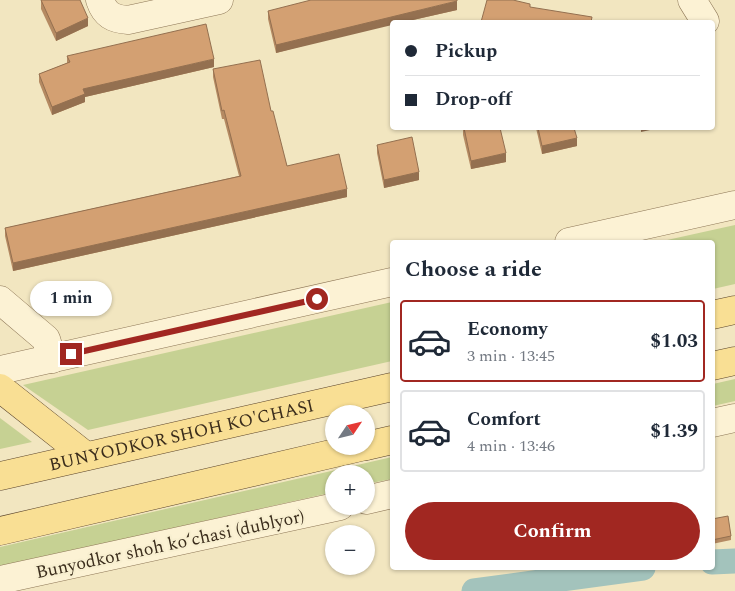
<!DOCTYPE html>
<html lang="en">
<head>
<meta charset="utf-8">
<style>
  body { margin:0; font-family:Spectral,serif; background:#f6f6f7; color:#1f2937; height:100vh; display:flex; flex-direction:column; font-size:19px; white-space:nowrap }
  * { box-sizing:border-box; margin:0 }
  p { font-size:16px; color:#747a83 }
  .icon { flex:none; width:28px; height:28px; fill:none; stroke:currentColor; stroke-width:2; stroke-linecap:round; stroke-linejoin:round }
  .map { position:relative; flex:1; overflow:hidden }
  .panel { position:absolute; left:390px; top:240px; width:325px; height:330px; display:flex; flex-direction:column; background:#fff; border-radius:5px; box-shadow:0 1px 4px #0004 }
  .panel>* { flex:none }
  .banner { position:absolute; left:390px; top:20px; width:325px; height:110px; border-radius:5px; box-shadow:0 1px 4px #0004; display:grid; align-content:center; height:110px; padding:0 15px; background:#fff }
  .needle { width:32px; rotate:55deg }
  .buttons { position:absolute; left:325px; top:405px; display:grid; gap:10px }
  .buttons a { display:grid; place-items:center; width:50px; height:50px; border-radius:50%; background:#fff; box-shadow:0 1px 4px #0004; font-size:25px }
  .end { position:absolute; width:22px; height:22px; margin:-11px; border:6px solid #a12721; background:#fff; box-shadow:0 0 0 2px #fff }
  .from { border-radius:50% }
  .bubble { position:absolute; height:35px; border-radius:18px; background:#fff; box-shadow:0 1px 4px #0004; font-size:16px; font-weight:700; line-height:35px; text-align:center }
  .banner b { display:flex; align-items:center; gap:18px; height:48px; font-size:19px }
  .banner b+b { border-top:1px solid #e0e1e3 }
  .banner i { width:12px; height:12px; background:#1f2937 }
  ul { padding:0; list-style:none }
  li { display:flex; align-items:center; gap:15px; height:82px; margin:0 10px 8px; padding:0 5px; border:2px solid #e0e1e3; border-radius:5px }
  li div { flex:1 }
  li b { display:block; font-size:19px }
  li em { font-style:normal; font-weight:700 }
  li.active { border-color:#a12721 }
  li>.icon { width:45px; height:45px; stroke-width:1.5 }
  h2 { padding:0 15px; font-size:22px; line-height:60px }
  .primary-button { display:flex; gap:10px; margin-top:auto; padding:10px 15px }
  .primary-button a { flex:1; height:58px; border-radius:30px; background:#a12721; color:#fff; font-size:20px; font-weight:700; line-height:58px; text-align:center }
  .map>svg:first-child { display:block }
</style>
</head>
<body>
<div class="map">
<svg width="735" height="591" viewBox="0 0 735 591">
  <rect width="100%" height="100%" fill="#f2e6c0"/>
  <!-- green -->
  <g fill="#c6d193">
    <path d="M735,225v59l-22,5 -1,-47h-54z"/>
    <path d="M392,302v59l-304,69 -65,-45z"/>
    <path d="M735,379v22l-22,5v-22z"/>
    <path d="M0,418l32,24 -32,7z"/>
    <path d="M392,457v22l-26,5v-10h-32v18l-334,75v-20z"/>
  </g>
  <g fill="none" stroke-linecap="round" stroke-linejoin="round">
    <!-- canal -->
    <g stroke="#a3c3bc" stroke-width="25">
      <path d="M712,562l23,-1"/>
      <path d="M474,591l169,-23"/>
    </g>
    <!-- minor casing -->
    <g stroke="#8d7656" stroke-width="29">
      <g id="minor">
        <path d="M100,0c5,15 13,19 28,20l91,-20"/>
        <path d="M692,0l13,21"/>
        <path d="M0,300l46,39 6,20"/>
      </g>
    </g>
    <!-- tertiary casing -->
    <g stroke="#8d7656" stroke-width="29">
      <g id="tertiary">
        <path d="M569,242l166,-37"/>
        <path d="M0,370l392,-88"/>
        <path d="M712,423l23,-5"/>
        <path d="M366,500l26,-6"/>
        <path d="M0,580l340,-74"/>
      </g>
    </g>
    <!-- primary casing -->
    <g stroke="#5a432b" stroke-width="29">
      <g id="primary">
        <path d="M712,315l23,-5"/>
        <path d="M712,366l23,-5"/>
        <path d="M0,388l86,68"/>
        <path d="M366,446l26,-6"/>
        <path id="s1" d="M0,476l392,-89"/>
        <path d="M0,531l365,-85"/>
      </g>
    </g>
    <!-- minor -->
    <use href="#minor" stroke="#fcf2d4" stroke-width="28"/>
    <!-- tertiary -->
    <use href="#tertiary" stroke="#fcf2d4" stroke-width="28"/>
    <!-- primary -->
    <use href="#primary" stroke="#f9df94" stroke-width="28"/>
  </g>
  <!-- wall -->
  <g fill="#b58a62">
    <path d="M41,0l47,26 -32,15 -15,-32z"/>
    <path d="M457,10l-53,12h-12l-116,31 -8,-34v-8z"/>
    <path d="M67,56l147,11 -129,30v5l-33,13 -13,-33v-8l28,-11z"/>
    <path d="M213,69l58,42 16,55 60,31 -334,74 -8,-35v-8l234,-52 -15,-57h-2l-9,-42z"/>
    <path d="M463,128l43,34 -35,7 -8,-34z"/>
    <path d="M536,128h38l3,18 -35,8z"/>
    <path d="M377,145l42,35 -35,8 -7,-35z"/>
    <path d="M712,519l19,17v4l-19,4z"/>
  </g>
  <!-- shaded-wall -->
  <g fill="#947050">
    <path d="M457,1v9l-53,12h-12v3l-116,28v-8z"/>
    <path d="M88,18v8l-32,15v-8z"/>
    <path d="M214,59v8l-129,30v5l-33,13v-8l31,-18z"/>
    <path d="M641,128h18l-18,4z"/>
    <path d="M577,138v8l-35,8v-8z"/>
    <path d="M506,153v9l-35,7v-8z"/>
    <path d="M419,172v8l-35,8v-8z"/>
    <path d="M347,189v8l-334,74v-8z"/>
  </g>
  <!-- building -->
  <g fill="#d3a072" stroke="#947050">
    <path d="M41,0h39l8,18 -32,15z"/>
    <path d="M311,0h146v1l-181,44 -8,-34z"/>
    <path d="M487,0h26l17,4v3l62,10 -1,5h-110z"/>
    <path d="M206,24l8,35 -131,30 2,5 -33,13 -13,-33 31,-12 -3,-6z"/>
    <path d="M260,60l11,51h2l14,55 52,-12 8,35 -334,74 -8,-35 236,-52 -17,-66 -2,1 -9,-42z"/>
    <path d="M464,128h36l6,25 -35,8z"/>
    <path d="M538,128h36l3,10 -35,8z"/>
    <path d="M412,137l7,35 -35,8 -7,-35z"/>
    <path d="M728,516l3,20 -19,4v-21z"/>
  </g>
  <g fill="none" stroke-linecap="round" stroke-linejoin="round">
    <!-- route -->
    <path stroke="#a12721" stroke-width="6" d="M71,354l246,-55"/>
  </g>
  <g text-anchor="middle" stroke-width="4.5" stroke-linejoin="round" paint-order="stroke">
    <!-- street labels -->
    <g font-size="18" fill="#3b2d1c" stroke="#f8efd0">
      <text dy="6" stroke="none"><textPath href="#s1" startOffset="186">BUNYODKOR SHOH KO'CHASI</textPath></text>
      <text transform="translate(170 544) rotate(-12)" y="6">Bunyodkor shoh koʻchasi (dublyor)</text>
    </g>
  </g>
</svg>
<div class="buttons">
<a><svg class="needle" viewBox="-14 -14 28 28"><path d="M0-13l5 13h-10z" fill="#e53935"/><path d="M0 13l5-13h-10z" fill="#747a83"/></svg></a>
<a>+</a>
<a>−</a>
</div>
<i class="end from" style="left:317px;top:299px"></i>
<i class="end" style="left:71px;top:354px"></i>
<div class="bubble" style="left:30px;top:281px;width:82px">1 min</div>
<div class="banner">
<b><i class="from"></i>Pickup</b>
<b><i></i>Drop-off</b>
</div>
<section class="panel">
<h2>Choose a ride</h2>
<ul>
<li class="active"><svg class="icon" aria-label="car" viewBox="0 0 24 24"><path d="M5 17H2v-5l4-1 3-4h7l3 4 3 1v5h-3M9 17h6M6 11h13"/><circle cx="7" cy="17" r="2"/><circle cx="17" cy="17" r="2"/></svg><div><b>Economy</b><p>3 min · 13:45</p></div><em>$1.03</em></li>
<li><svg class="icon" aria-label="car" viewBox="0 0 24 24"><path d="M5 17H2v-5l4-1 3-4h7l3 4 3 1v5h-3M9 17h6M6 11h13"/><circle cx="7" cy="17" r="2"/><circle cx="17" cy="17" r="2"/></svg><div><b>Comfort</b><p>4 min · 13:46</p></div><em>$1.39</em></li>
</ul>
<div class="primary-button"><a>Confirm</a></div>
</section>
</div>
</body>
</html>
